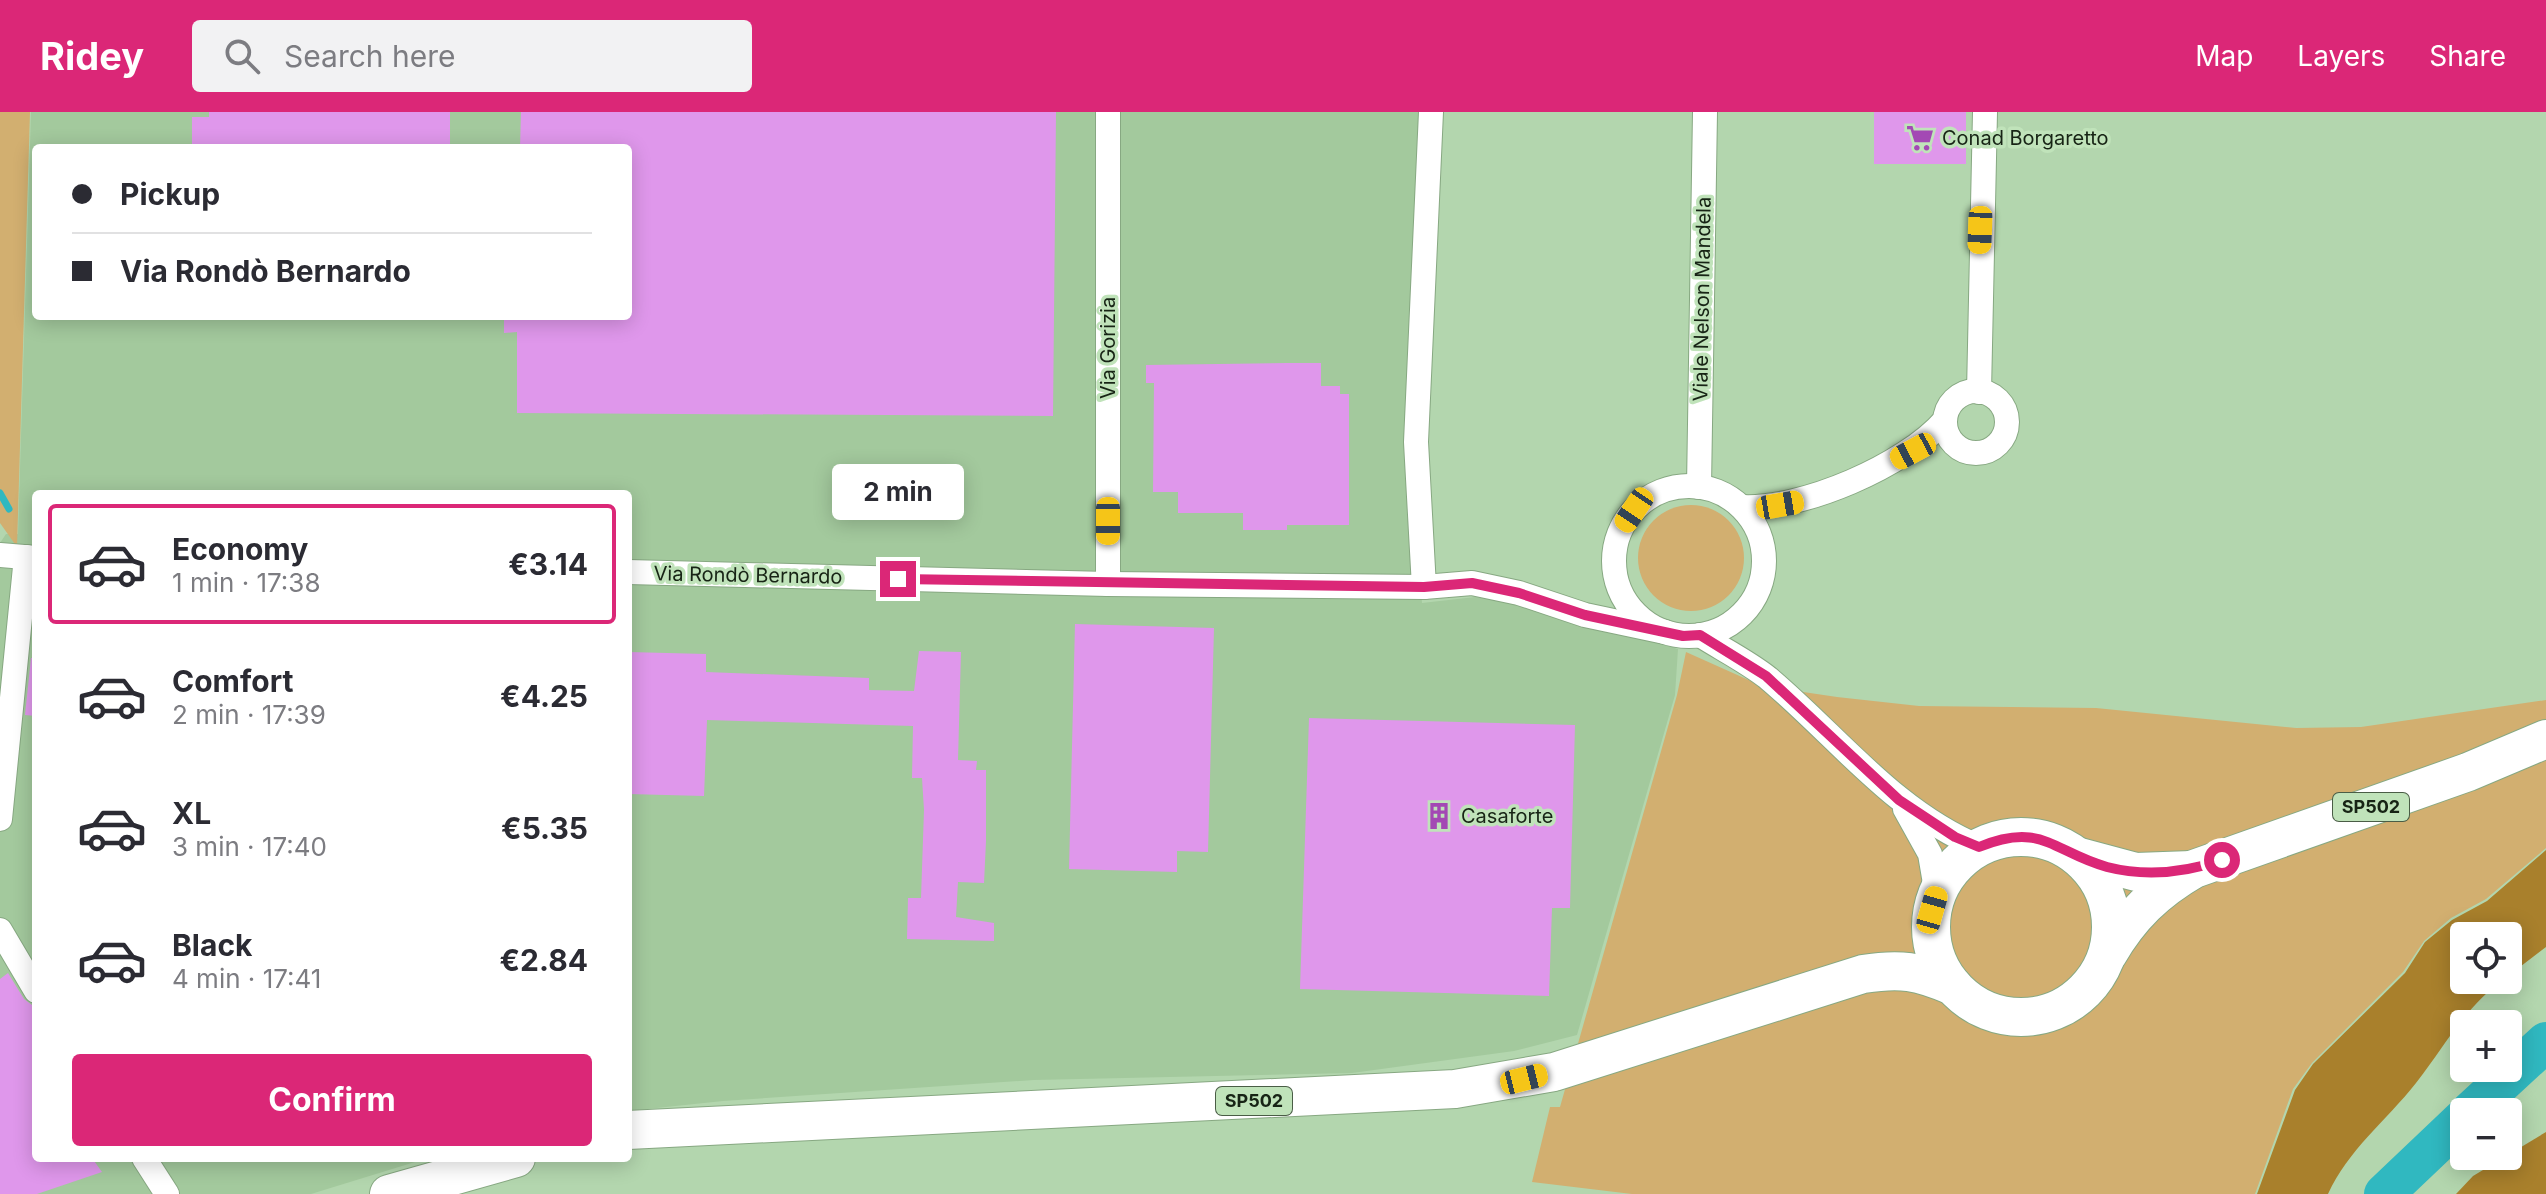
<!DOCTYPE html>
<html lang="en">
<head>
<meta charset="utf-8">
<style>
  body { margin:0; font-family:Inter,sans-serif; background:#f2f2f3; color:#2b2b33; height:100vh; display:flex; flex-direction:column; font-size:30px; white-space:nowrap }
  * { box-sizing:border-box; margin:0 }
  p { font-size:26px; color:#7c7c81 }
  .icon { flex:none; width:44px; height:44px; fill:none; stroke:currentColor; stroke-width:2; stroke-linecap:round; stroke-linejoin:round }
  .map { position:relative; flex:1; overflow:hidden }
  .drawer { position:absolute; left:32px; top:378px; width:600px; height:672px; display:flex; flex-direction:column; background:#fff; border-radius:8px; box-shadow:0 4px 20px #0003 }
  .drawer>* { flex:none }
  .guide { position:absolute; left:32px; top:32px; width:600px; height:176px; border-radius:8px; box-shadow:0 4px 20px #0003; display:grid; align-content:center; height:176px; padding:0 40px; background:#fff }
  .controls { position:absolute; left:2450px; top:810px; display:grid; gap:16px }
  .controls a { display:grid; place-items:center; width:72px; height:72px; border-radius:8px; background:#fff; box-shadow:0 4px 20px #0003; font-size:40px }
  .end { position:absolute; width:36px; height:36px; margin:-18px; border:10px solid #db2777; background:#fff; box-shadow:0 0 0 4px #fff }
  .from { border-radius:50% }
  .bubble { position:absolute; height:56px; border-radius:8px; background:#fff; box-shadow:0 4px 20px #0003; font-size:26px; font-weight:700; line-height:56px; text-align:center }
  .car { position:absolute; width:24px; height:48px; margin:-24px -12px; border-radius:10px; box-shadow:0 0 6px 2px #0007; background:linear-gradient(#f5c518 24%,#345 0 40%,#f5c518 0 76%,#345 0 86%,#f5c518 0) }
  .guide b { display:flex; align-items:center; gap:28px; height:76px; font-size:30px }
  .guide b+b { border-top:2px solid #e1e1e2 }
  .guide i { width:20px; height:20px; background:#2b2b33 }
  ul { padding:14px 0 0; list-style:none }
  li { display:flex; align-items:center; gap:24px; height:120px; margin:0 16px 12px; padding:0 24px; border:4px solid transparent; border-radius:8px }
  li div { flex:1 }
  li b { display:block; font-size:30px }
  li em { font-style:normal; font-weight:700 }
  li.on { border-color:#db2777 }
  li>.icon { width:72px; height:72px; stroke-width:1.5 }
  .primary-button { display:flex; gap:16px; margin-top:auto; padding:16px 40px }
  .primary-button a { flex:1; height:92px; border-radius:8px; background:#db2777; color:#fff; font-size:32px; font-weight:700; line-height:92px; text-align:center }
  header { display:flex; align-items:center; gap:48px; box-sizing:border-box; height:112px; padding:0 40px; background:#db2777; color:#fff }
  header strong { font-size:38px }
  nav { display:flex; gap:44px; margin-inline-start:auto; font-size:28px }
  .search { width:560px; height:72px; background:#f2f2f3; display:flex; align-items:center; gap:20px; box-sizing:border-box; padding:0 28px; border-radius:8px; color:#7c7c81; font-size:30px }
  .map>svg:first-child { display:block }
</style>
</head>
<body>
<header>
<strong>Ridey</strong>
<div class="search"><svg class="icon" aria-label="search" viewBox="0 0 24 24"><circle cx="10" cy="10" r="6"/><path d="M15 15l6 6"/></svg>Search here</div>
<nav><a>Map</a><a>Layers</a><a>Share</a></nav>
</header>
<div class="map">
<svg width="2546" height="1082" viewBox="0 0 2546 1082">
  <rect width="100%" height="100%" fill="#b3d6ae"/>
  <!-- built -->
  <path fill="#a3c99d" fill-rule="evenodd" d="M31,0h1393l-14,331 12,160 53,-6 44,6 159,46 -3,46 -98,340 -63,16 -162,22 -318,7 -311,21 -95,10v-617h-592v664h392l-117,36h-311v-651l6,-9h12zM36,36h592v168h-592z"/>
  <!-- green -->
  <g fill="#d2af70">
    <path d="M0,0h30l-13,435 -17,-24z"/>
    <circle cx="1691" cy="446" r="53"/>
    <path d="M1686,540l76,34 75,11 82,9 177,2 200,20 65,-1 185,-27v148l-60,51 -35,19 -27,23 -21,31 -91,91 -19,26 -38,105h-623l-100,-12 18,-75h10l117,-412z"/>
  </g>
  <!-- forest -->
  <g fill="#a9802c">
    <path d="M2546,738v97l-38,29v-40h-44v44h38c-41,33 -55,63 -86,103 -30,38 -68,67 -88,111h-71l38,-104 18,-26 92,-91 20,-31 27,-22 35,-19z"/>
    <path d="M2546,1020v62h-90l17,-18z"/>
  </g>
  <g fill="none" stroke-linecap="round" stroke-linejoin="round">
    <!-- stream -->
    <path stroke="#30b8c0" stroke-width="7" d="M0,381l9,16"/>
    <!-- river -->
    <g stroke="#30b8c0" stroke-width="40">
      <path d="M2470,1000l76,-70"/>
      <path d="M2384,1082l80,-76"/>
    </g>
  </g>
  <!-- building -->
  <g fill="#df97eb">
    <path d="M209,0h241v36h-258v-31h17z"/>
    <path d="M521,0h535l-3,304 -536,-3v-81l-13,1v-17h124v-168h-108z"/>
    <rect x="1874" y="0" width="92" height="52"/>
    <path d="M1287,251h34v23h19v8h9v131h-62v5h-44v-17h-65v-21h-25l1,-109h-8v-18z"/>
    <path d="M1075,512l139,4 -6,224 -31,-1v21l-108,-3z"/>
    <path d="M919,539l42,1 -3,108 19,1 -1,9h10v71l-2,42 -26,-1 -2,35 38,6v18l-87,-2 1,-41h13l3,-88 -2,-32h-10l1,-52 -206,-6 -3,76 -76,-2v-142l78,2v18l163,6v12l45,1z"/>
    <path d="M31,546h5v58l-11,-1z"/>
    <path d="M1309,606l266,7 -5,183h-18l-3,88 -249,-7z"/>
    <path d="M8,861l16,26 12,9v150h56l10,14 -65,22h-37v-215z"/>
  </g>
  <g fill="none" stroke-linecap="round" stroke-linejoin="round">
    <!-- street casing -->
    <g stroke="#87a882" stroke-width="26">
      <g id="street">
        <circle cx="1976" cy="310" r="31"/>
        <path d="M1979,280l6,-280"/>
        <circle cx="1689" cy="449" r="75"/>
        <path d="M1699,375l6,-375"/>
        <path d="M1742,395c60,3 163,-41 203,-87"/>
        <path d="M0,443l36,3"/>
        <path d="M628,460l480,12 316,3 48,-4 47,10 66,22 80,17"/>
        <path d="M1108,472v-472"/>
        <path d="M1424,475l-8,-145 15,-330"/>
        <path d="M1700,523c22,14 48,27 68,43 70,59 125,133 211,169"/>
        <path d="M1905,697l25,45 7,41"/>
        <path d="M0,707l26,-262"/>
        <path d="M0,818l36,61"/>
        <path d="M144,1046l23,36"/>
      </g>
    </g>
    <!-- primary casing -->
    <g stroke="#87a882" stroke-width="40">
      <g id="primary">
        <circle cx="2021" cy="815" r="90"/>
        <path d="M2080,745l56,15 56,-2"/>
        <path d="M2108,842c22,-38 48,-63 86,-85l274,-97 78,-33"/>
        <path d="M628,1018l827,-41 99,-17 309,-98c38,-6 55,-3 90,12"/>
        <path d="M389,1082l127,-36"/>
      </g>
    </g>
    <!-- street -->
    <use href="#street" stroke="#fff" stroke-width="24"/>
    <!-- primary -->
    <use href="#primary" stroke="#fff" stroke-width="38"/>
  </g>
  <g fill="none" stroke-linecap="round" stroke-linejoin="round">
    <!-- route -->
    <path stroke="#db2777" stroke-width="10" d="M898,467l526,8 48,-4 47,10 66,22 98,21 17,-1 66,41 133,124 56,37 24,10c63,-26 74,5 128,20 39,10 77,6 115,-7"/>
  </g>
  <!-- icons -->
  <defs>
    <g id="supermarket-bare" transform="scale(2.16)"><path d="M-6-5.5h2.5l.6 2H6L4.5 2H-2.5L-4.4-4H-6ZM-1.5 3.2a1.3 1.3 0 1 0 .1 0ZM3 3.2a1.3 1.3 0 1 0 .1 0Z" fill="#a349b4" stroke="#c0e3ba" stroke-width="2.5" paint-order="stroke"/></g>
    <g id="building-bare" transform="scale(2.16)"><path d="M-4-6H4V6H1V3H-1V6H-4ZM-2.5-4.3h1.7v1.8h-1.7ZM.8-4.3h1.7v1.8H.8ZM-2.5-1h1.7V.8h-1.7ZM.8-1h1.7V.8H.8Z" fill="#a349b4" stroke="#c0e3ba" stroke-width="2.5" paint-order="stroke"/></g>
  </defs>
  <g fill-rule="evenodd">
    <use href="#supermarket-bare" x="1920" y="26"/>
    <use href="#building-bare" x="1439" y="704"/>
  </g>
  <g text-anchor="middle" stroke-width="7" stroke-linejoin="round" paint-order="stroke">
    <!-- shield labels -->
    <g fill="#c0e3ba" stroke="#4a5d46" stroke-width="2">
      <rect x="2333" y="681" width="76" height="28" rx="6"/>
      <rect x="1216" y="975" width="76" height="28" rx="6"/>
    </g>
    <g font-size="18" font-weight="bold" fill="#172415">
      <text x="2371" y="701">SP502</text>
      <text x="1254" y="995">SP502</text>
    </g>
    <!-- poi labels -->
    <g font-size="20" fill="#172415" stroke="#c0e3ba" text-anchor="start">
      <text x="1942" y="33">Conad Borgaretto</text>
      <text x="1461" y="711">Casaforte</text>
    </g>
    <!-- street labels -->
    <g font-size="20" fill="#172415" stroke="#c0e3ba">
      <text transform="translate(1702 187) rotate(-89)" y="7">Viale Nelson Mandela</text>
      <text transform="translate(1108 236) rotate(-90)" y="7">Via Gorizia</text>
      <text transform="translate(748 463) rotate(1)" y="7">Via Rondò Bernardo</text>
    </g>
  </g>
</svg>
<div class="controls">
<a><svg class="icon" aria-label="locate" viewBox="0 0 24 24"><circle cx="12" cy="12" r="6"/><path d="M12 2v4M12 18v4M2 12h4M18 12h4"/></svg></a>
<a>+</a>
<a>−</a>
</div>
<i class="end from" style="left:2222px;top:748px"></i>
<i class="end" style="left:898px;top:467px"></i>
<div class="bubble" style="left:832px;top:352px;width:132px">2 min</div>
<i class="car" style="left:1980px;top:118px;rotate:182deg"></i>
<i class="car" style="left:1913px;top:339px;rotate:242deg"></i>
<i class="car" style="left:1780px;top:393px;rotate:80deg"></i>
<i class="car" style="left:1634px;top:398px;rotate:214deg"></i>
<i class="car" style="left:1108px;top:409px;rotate:180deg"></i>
<i class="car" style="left:1932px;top:798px;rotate:16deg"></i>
<i class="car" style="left:1524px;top:967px;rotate:76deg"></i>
<div class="guide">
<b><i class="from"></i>Pickup</b>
<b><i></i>Via Rondò Bernardo</b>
</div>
<section class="drawer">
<ul>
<li class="on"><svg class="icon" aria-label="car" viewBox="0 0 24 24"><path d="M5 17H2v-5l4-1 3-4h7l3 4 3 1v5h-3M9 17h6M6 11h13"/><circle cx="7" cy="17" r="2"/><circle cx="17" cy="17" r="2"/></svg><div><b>Economy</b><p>1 min · 17:38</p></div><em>€3.14</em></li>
<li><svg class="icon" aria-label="car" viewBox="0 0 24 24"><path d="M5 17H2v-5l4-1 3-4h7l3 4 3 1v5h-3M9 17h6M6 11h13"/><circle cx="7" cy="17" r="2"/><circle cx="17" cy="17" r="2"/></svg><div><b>Comfort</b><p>2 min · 17:39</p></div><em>€4.25</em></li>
<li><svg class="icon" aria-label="car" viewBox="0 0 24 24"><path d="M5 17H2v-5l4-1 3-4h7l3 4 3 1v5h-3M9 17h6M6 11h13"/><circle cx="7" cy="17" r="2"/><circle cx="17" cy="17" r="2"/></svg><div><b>XL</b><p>3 min · 17:40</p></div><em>€5.35</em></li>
<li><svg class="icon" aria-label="car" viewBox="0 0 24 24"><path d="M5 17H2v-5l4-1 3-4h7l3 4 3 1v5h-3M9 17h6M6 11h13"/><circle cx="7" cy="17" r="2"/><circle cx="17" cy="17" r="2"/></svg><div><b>Black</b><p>4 min · 17:41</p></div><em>€2.84</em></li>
</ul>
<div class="primary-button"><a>Confirm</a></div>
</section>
</div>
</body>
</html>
